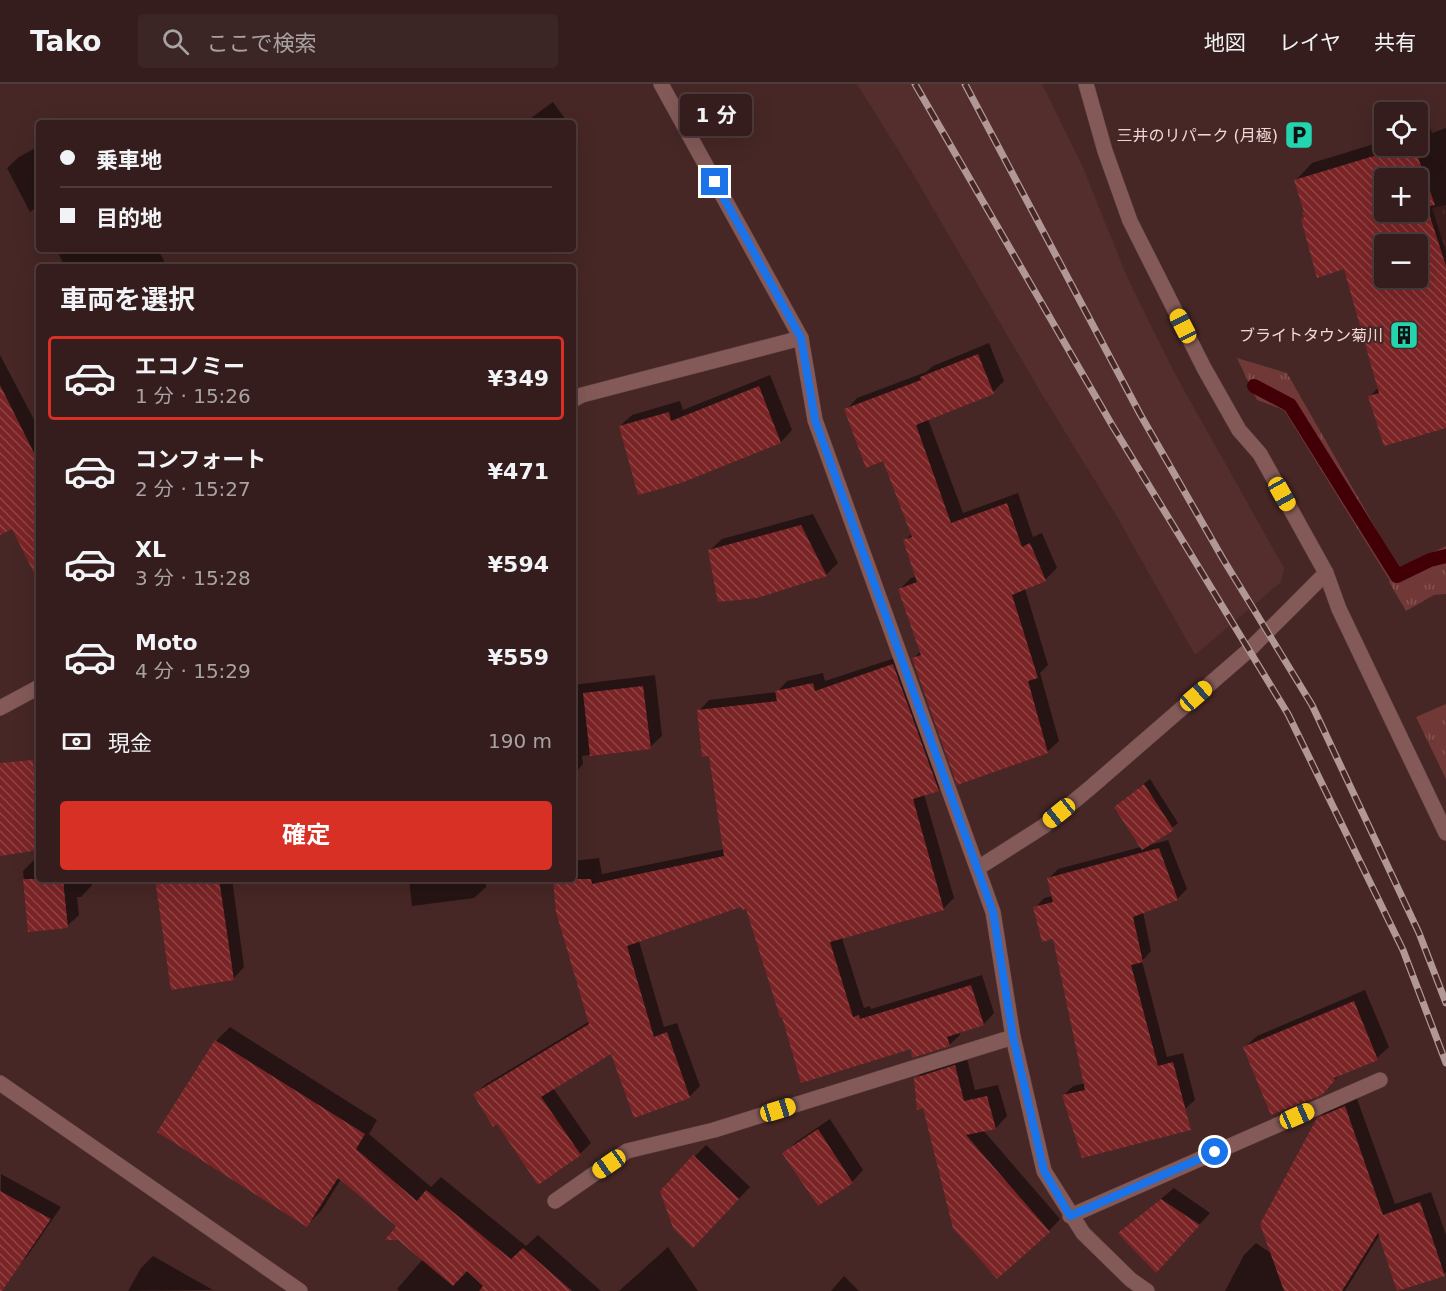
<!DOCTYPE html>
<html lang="ja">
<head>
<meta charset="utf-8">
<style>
  body { margin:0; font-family:"DejaVu Sans","Noto Sans JP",sans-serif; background:#3c2625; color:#f1f3f6; height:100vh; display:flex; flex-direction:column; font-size:22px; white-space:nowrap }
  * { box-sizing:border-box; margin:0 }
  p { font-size:20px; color:#a9a2a3 }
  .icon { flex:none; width:33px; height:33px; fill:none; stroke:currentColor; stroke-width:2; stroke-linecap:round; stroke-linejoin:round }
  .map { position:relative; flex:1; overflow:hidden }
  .side { position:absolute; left:36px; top:180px; width:540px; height:618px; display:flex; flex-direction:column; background:#341d1c; border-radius:6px; box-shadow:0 6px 24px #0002,0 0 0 2px #4e3b3b }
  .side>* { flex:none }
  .banner { position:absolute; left:36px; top:36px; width:540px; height:132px; border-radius:6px; box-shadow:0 6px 24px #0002,0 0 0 2px #4e3b3b; display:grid; align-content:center; height:132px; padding:0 24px; background:#341d1c }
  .fabs { position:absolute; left:1374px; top:18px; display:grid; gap:12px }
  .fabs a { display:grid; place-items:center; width:54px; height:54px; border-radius:6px; background:#341d1c; box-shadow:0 6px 24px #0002,0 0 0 2px #4e3b3b; font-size:30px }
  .end { position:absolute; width:27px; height:27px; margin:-14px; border:8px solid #1a73e8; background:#fff; box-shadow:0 0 0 3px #fff }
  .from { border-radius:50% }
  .bubble { position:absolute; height:42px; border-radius:6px; background:#341d1c; box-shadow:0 6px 24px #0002,0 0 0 2px #4e3b3b; font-size:20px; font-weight:700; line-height:42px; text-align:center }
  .car { position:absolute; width:18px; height:36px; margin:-18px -9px; border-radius:8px; box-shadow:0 0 4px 2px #0007; background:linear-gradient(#f5c518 24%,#345 0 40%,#f5c518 0 76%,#345 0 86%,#f5c518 0) }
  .banner b { display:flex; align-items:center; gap:21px; height:57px; font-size:22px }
  .banner b+b { border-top:2px solid #4e3b3b }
  .banner i { width:15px; height:15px; background:#f1f3f6 }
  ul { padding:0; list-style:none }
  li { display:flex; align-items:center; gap:18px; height:84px; margin:0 12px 9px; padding:0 12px; border:3px solid transparent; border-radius:6px }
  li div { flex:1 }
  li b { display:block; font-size:22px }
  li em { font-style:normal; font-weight:700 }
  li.selected { border-color:#d93025 }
  li>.icon { width:54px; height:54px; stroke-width:1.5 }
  h2 { padding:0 24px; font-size:27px; line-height:72px }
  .pay { display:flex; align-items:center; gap:15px; height:66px; padding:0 24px; font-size:22px }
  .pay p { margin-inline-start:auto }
  .primary-button { display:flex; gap:12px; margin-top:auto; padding:12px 24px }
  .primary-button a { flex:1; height:69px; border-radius:6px; background:#d93025; color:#fff; font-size:24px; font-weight:700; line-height:69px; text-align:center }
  header { display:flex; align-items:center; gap:36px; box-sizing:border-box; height:84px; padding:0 30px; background:#341d1c; border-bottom:2px solid #4e3b3b }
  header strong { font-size:28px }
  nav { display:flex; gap:33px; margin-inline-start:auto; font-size:21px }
  .search { width:420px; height:54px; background:#3c2625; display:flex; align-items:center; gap:15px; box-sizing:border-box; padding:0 21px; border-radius:6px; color:#a9a2a3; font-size:22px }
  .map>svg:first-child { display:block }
</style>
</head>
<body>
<header>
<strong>Tako</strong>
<div class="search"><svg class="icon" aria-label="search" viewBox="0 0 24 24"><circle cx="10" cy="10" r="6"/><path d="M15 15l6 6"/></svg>ここで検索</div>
<nav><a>地図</a><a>レイヤ</a><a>共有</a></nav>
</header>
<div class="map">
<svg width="1446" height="1207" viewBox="0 0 1446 1207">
  <defs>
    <pattern id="grass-tufts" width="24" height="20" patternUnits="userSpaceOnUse" patternTransform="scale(1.5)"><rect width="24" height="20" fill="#703836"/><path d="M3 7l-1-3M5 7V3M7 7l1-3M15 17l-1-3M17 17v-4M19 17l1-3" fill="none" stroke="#855452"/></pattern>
    <pattern id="building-back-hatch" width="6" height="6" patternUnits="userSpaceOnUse" patternTransform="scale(1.5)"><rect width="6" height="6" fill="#7b2426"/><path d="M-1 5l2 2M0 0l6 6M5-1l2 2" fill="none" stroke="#8e4345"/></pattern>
  </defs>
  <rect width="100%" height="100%" fill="#462725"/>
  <!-- built -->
  <path fill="#542e2c" d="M857,0h185l40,81 45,112 47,95 110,196 -3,14 -86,73 -79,-140 -76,-124 -130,-222z"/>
  <!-- grass -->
  <g fill="url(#grass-tufts)">
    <path d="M1446,121v47l-14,-44z"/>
    <path d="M1237,274l50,15 112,196 47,-23v48l-12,1 -28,16 -17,-29 1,-1 -106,-171 -27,-10z"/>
    <path d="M1446,620v75l-30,-62z"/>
  </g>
  <!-- shadow -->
  <g fill="#0007" fill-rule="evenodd">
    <path d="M553,18l15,21h-44z"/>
    <path d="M1430,44l2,5 14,-5v298l-77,-29 10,-10 -33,-120 -41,-50v-6l-9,-31 16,-17 72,-22v5h34v-15zM1384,94h34v34h-34zM1384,160h34v34h-34z"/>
    <path d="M573,47l4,5 -4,4z"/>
    <path d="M39,62v69l-3,-7 -6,4 -23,-44 12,-11z"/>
    <path d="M56,165h102l9,18h-92l-2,-3 -8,3z"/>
    <path d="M989,259l15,38 -11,11 -65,27 35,94 55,-20 15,44 9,-4 15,35 -12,12 -20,9 23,76 -8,8 19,68 -12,11 -134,-93 8,-8 -21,-62 11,-11 6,-2 -12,-35 7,-8 -28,-74 -38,-49 11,-12 69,-26 7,-6z"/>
    <path d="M0,271l39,74v150l-26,-52 -13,-10z"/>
    <path d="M770,291l22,55 -11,12 -161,-16 12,-11 48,-14 3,9z"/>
    <path d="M813,430l25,49 -12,12 -116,-25 12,-11z"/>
    <path d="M904,571l44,124 -10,11 -14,4 30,104 -11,11 -101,29 22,70 6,-2 1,3 111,-34 12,38 -10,11 -25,8 1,3 -11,10 -37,2 -129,-32 -36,-108 -5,-2 -103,36 25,86 13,-4 23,63 -10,10 -55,20 -23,-64 -59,36 38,55 -11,11 -42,29 -41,-61 -22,-28 11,-10 104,-63 -35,-142h18v-18l26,-3 3,16 123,-25 -15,-94 -11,-44 10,-11 68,-8 10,-11 36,-8 2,8z"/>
    <path d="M655,591l7,61 -12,11 -68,9 1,8 -10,11v-90z"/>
    <path d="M1150,695l28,44 -28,22 18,-5 19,49 -10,10 -34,13 8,39 -9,10 25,96 16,-4 12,47 -10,9 -121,-14 9,-9 13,-3 -32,-146 -19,-29 9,-10 9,-2 -5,-17 10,-10 83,-22 -19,-46z"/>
    <path d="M35,775h4v20h53v6l-11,12h-4l2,18 -12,11 -38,5 -6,-60z"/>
    <path d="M157,795h75l12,88 -11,12z"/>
    <path d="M409,795h76l1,8 -12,11 -62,8z"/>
    <path d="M1365,906l24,57 -12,11 -37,16 -19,20 -76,-47 12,-11z"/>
    <path d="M230,943l147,93 -8,14 62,53 10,-10 85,69 12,-11 63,56h-202l-2,-2 26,-30 -25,-33 -57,-47 -20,32 -14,14 -148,-93 57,-91z"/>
    <path d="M966,971l9,35 23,-5 9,31 -11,12 -13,2 77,89 -11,12 -133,-152 11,-12z"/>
    <path d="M1356,1012l39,108 36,-12 15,43v37l-2,2 -64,-40 -35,57h-120l19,-36 12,-12 16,11 46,-135 12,-12z"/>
    <path d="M830,1035l33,51 -11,12 -68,-28 12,-12z"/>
    <path d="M706,1061l44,42 -45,47 -44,-43z"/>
    <path d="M1,1090l60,33 -33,48 -11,12 -17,11z"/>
    <path d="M1174,1104l36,25 -42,46 -48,-26z"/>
    <path d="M668,1163l30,44h-79z"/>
    <path d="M153,1172l60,34 -85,1 13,-23z"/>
    <path d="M844,1192l15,15h-28z"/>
  </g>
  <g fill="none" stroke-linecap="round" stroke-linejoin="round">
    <!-- stream -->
    <path stroke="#420006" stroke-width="14" d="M1254,302l36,19 107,171 33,-16 16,-4"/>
  </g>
  <!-- building -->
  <g fill="url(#building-back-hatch)" fill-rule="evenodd">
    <path d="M1407,62h7l21,59 -8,2 19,59v162l-62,18 -16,-50 11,-3 -35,-124 -27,9 -16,-59 3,-1 -2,-6h2l-10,-32zM1384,94h34v34h-34zM1384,160h34v34h-34z"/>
    <path d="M978,270l16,40 -78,31 35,98 56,-20 15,44 8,-4 16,38 -34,14 26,83 -10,3 20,72 -91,32 -45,-127 9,-3 -23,-66 19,-7 -14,-42 9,-3 -29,-76 -17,7 -22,-59 77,-29 -1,-3z"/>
    <path d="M0,301l39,78v120l-27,-54 -12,6z"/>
    <path d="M759,302l22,57 -100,40 -43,12 -19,-69 50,-14 2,9z"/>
    <path d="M801,441l26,51 -70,22 -39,4 -10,-52z"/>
    <path d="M893,580l46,127 -26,8 31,111 -114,32 23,75 6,-2 1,4 111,-34 13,40 -37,12 3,9 -38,12 -1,-9 -110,34 -19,-66h-2l-34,-108 -4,1 -1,-3 -114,39 27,91 13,-5 23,66 -56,20 -23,-64 -70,43 40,58 -43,30 -41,-61 -4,3 -20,-33 116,-70 -33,-112 -3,-33h38l1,5 132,-28 -15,-100 -7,1 -5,-47 80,-9 -2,-10 38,-8 2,8z"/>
    <path d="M643,602l8,63 -61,7 -7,-63z"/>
    <path d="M33,676l6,65v25l-39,6v-93z"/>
    <path d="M1144,700l30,46 -32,20 -28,-43z"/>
    <path d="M1159,764l19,52 -45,17 10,45 -12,3 27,101 15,-4 18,68 -109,28 -20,-63 23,-5 -32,-151 -11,3 -9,-35 20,-5 -6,-24z"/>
    <path d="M23,795h40l5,49 -40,4z"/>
    <path d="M155,795h64l15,101 -63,10z"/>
    <path d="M1354,917l24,59 -44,18 1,2 -13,15 -51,20 -28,-68z"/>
    <path d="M215,956l150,94 -9,15 61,52 9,-11 85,69 12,-11 49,43h-93l4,-5 -16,-15 -14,15 -55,-46h-13l11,-14 -58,-48 -31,49 -150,-95z"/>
    <path d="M955,981l9,36 23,-5 9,33 -30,6 84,97 -53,47 -44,-51 -30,-120 -6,2 -3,-32z"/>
    <path d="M1345,1022l38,109 37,-13 25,74 -48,15 -19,-58 -36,58h-58l-24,-67 57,-106z"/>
    <path d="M818,1045l35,54 -35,23 -36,-53z"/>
    <path d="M693,1071l46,44 -46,49 -20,-20 -13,-37z"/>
    <path d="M0,1107l51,28 -49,72h-2z"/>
    <path d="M1161,1115l39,26 -44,48 -38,-40z"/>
  </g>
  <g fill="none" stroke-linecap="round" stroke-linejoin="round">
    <!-- minor casing -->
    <g stroke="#614341" stroke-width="16">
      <g id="minor">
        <path d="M661,0l140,254 14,82 178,492 20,125 31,134 39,62 48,47 16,11"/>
        <path d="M1086,0l19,67 25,70 74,147 35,62 21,24 66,119 13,36 107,224"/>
        <path d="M573,316l9,-5 219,-57"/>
        <path d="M0,624l39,-21"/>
        <path d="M978,784l66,-42 46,-38 159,-138 77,-77"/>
        <path d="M0,999l300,208"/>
        <path d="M555,1117l72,-50 87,-21 299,-93"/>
        <path d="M1070,1132l310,-136"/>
      </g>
    </g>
    <!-- minor -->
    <use href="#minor" stroke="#835a58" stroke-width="15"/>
    <!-- rail casing -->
    <g stroke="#b19897" stroke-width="7">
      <g id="rail">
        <path d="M915,0l197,341 176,289 115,236 43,113"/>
        <path d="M965,0l175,330 83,145 89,146 107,228 27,70"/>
      </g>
    </g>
    <!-- rail -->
    <use href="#rail" stroke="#462725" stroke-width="4.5" stroke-dasharray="14" stroke-linecap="butt"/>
  </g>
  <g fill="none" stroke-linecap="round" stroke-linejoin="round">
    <!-- route -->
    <path stroke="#1a73e8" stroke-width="8" d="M715,98l86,156 14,82 178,492 20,125 31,134 26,45 145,-64"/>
  </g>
  <!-- icons -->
  <defs>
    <g id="parking-square" transform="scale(1.5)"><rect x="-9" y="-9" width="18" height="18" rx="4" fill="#23d5af" stroke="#462725"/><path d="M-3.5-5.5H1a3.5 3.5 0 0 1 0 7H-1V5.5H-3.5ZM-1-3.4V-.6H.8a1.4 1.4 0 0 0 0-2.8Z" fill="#111"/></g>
    <g id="building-square" transform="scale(1.5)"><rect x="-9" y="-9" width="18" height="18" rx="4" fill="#23d5af" stroke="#462725"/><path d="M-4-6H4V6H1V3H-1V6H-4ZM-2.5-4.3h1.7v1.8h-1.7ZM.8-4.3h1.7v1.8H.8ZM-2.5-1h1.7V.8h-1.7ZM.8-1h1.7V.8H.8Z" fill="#111"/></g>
  </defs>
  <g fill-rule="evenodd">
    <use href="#parking-square" x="1299" y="51"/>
    <use href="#building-square" x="1404" y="251"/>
  </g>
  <g text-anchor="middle" stroke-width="4.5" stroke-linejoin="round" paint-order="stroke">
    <!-- poi labels -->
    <g font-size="16" fill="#edd8d7" stroke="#462725" text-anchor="end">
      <text x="1278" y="57">三井のリパーク (月極)</text>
      <text x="1383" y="257">ブライトタウン菊川</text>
    </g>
  </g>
</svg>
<div class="fabs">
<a><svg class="icon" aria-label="locate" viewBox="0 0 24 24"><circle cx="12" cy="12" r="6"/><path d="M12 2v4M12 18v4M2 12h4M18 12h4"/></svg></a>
<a>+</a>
<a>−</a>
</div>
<i class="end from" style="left:1215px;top:1068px"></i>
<i class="end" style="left:715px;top:98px"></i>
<div class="bubble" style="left:680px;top:10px;width:72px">1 分</div>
<i class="car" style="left:1183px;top:242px;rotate:333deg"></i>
<i class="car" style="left:1282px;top:410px;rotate:151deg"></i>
<i class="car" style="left:1196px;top:612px;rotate:49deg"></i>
<i class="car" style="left:1059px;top:729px;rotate:231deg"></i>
<i class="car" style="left:778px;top:1026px;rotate:73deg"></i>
<i class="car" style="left:1297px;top:1032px;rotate:66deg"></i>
<i class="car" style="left:609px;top:1080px;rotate:235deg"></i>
<div class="banner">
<b><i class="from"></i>乗車地</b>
<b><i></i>目的地</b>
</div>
<section class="side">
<h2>車両を選択</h2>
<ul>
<li class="selected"><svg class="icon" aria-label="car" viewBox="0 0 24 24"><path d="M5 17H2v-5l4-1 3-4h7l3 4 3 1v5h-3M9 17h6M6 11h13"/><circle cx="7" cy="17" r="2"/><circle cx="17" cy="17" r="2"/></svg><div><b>エコノミー</b><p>1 分 · 15:26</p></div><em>¥349</em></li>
<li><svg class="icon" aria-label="car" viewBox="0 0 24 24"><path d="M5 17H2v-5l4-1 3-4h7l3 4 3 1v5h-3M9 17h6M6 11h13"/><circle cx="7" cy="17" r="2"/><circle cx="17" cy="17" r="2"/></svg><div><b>コンフォート</b><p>2 分 · 15:27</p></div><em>¥471</em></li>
<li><svg class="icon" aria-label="car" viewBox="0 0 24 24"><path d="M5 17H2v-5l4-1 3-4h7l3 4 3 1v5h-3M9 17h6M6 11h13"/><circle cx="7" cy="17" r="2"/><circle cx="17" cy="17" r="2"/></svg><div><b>XL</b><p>3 分 · 15:28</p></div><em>¥594</em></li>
<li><svg class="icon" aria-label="car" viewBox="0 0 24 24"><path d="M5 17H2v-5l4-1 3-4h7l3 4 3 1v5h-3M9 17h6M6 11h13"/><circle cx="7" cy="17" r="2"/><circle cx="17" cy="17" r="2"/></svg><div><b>Moto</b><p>4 分 · 15:29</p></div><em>¥559</em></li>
</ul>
<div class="pay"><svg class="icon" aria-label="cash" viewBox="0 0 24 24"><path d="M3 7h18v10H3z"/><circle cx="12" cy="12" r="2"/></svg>現金<p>190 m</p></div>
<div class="primary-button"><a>確定</a></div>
</section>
</div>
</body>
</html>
